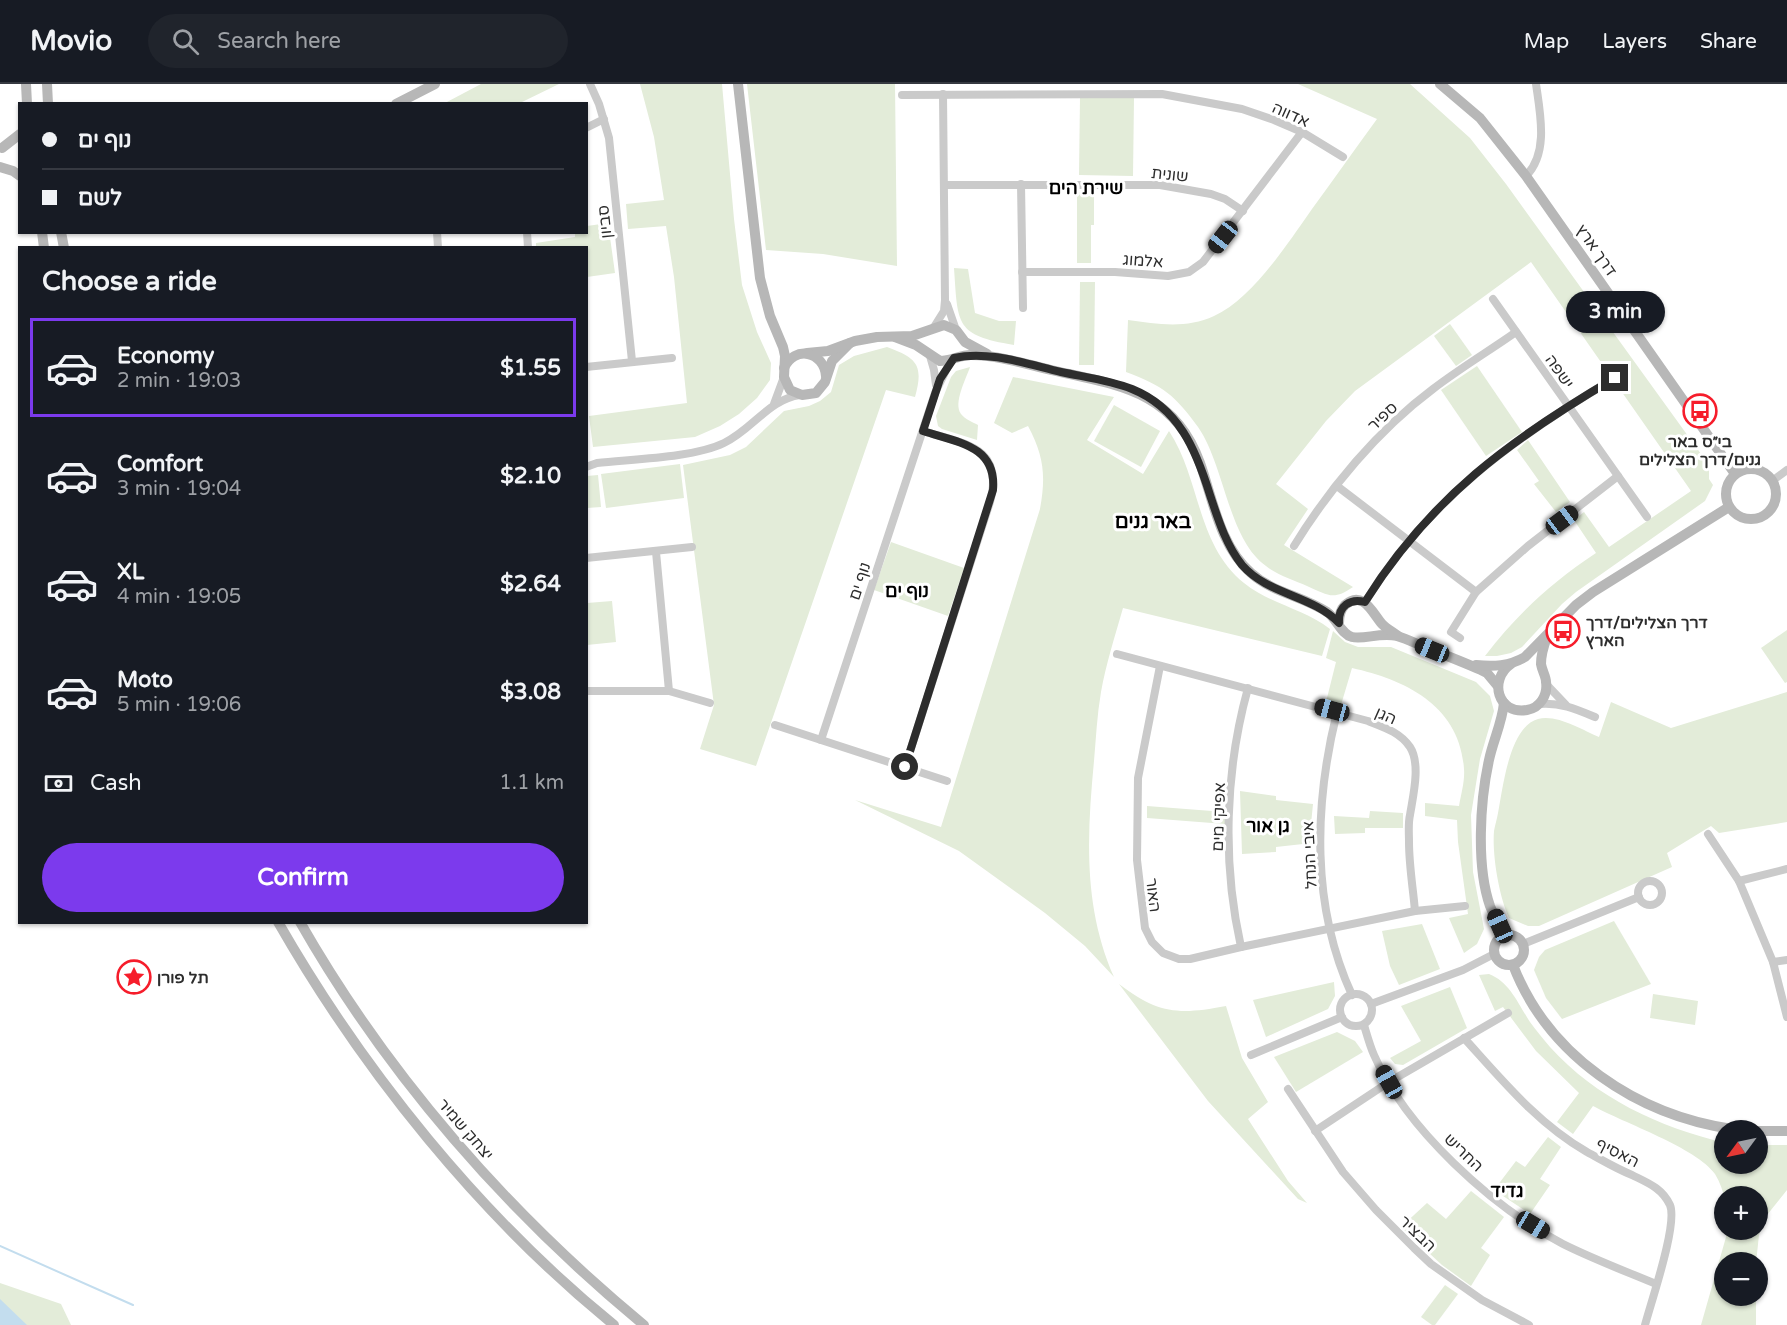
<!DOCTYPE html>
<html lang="en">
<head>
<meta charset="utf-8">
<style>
  body { margin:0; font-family:"Varela Round","Noto Sans Hebrew",sans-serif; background:#20242c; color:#f1f3f6; height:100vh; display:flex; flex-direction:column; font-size:22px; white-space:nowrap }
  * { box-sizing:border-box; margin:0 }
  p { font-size:20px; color:#9ea1a6 }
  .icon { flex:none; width:33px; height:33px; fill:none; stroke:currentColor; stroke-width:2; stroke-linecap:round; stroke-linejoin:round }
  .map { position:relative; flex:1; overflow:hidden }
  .drawer { position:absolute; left:18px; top:162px; width:570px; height:678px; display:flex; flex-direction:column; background:#171b24; border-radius:0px; box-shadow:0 2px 4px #0004 }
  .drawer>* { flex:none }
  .guide { position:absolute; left:18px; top:18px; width:570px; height:132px; border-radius:0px; box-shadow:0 2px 4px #0004; display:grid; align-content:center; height:132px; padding:0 24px; background:#171b24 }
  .needle { width:39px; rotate:237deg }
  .fabs { position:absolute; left:1714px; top:1036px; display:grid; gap:12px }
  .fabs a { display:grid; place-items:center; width:54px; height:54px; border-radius:50%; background:#171b24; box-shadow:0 2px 4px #0004; font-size:30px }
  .end { position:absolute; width:27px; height:27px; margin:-14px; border:8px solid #2d2d2d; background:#fff; box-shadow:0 0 0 3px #fff }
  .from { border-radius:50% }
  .bubble { position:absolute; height:42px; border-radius:21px; background:#171b24; box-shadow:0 2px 4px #0004; font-size:20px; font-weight:800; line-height:42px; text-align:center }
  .car { position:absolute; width:18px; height:36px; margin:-18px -9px; border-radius:8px; box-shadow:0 0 4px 2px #0007; background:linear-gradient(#222 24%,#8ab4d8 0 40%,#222 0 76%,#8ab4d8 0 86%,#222 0) }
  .guide b { display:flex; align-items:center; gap:21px; height:57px; font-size:22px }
  .guide b+b { border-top:2px solid #363941 }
  .guide i { width:15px; height:15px; background:#f1f3f6 }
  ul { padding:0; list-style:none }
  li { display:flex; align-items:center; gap:18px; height:99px; margin:0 12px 9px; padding:0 12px; border:3px solid transparent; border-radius:0px }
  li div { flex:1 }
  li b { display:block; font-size:22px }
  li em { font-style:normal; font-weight:800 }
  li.current { border-color:#7c3aed }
  li>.icon { width:54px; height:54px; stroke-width:1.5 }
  h2 { padding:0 24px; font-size:27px; line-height:72px }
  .pay { display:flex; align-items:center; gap:15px; height:66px; padding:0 24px; font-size:22px }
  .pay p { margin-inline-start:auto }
  .button { display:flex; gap:12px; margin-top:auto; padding:12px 24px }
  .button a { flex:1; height:69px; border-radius:36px; background:#7c3aed; color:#fff; font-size:24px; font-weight:800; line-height:69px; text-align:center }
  header { display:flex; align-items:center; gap:36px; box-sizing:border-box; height:84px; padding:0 30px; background:#171b24; border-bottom:2px solid #363941 }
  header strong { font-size:28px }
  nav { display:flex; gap:33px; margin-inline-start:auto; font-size:21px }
  .search { width:420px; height:54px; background:#20242c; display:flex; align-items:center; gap:15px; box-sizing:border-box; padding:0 21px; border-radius:33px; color:#9ea1a6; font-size:22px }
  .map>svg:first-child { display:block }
</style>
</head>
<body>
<header>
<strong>Movio</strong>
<div class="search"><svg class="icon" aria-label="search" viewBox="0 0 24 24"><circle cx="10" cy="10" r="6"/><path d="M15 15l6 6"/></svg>Search here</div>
<nav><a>Map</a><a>Layers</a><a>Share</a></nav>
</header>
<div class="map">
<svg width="1787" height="1241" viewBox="0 0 1787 1241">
  <rect width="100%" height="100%" fill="#fff"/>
  <!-- green -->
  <g fill="#e3ecd9">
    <path d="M481,0h78l-39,19h-75z"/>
    <path d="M640,0h82l12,135 8,66 15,47 14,31 -1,17 -13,18 -18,16 -19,12 -25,11 -102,10 -4,-31 98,-13 -13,-126 -8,-51 -38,3 -2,-25 38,-4 -10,-63z"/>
    <path d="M747,0h148l2,182 -74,-12 -57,-4z"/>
    <path d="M1298,0h112l60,54 36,46 203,281v14l4,6 -8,16 -129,91 -14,12 -40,43 -11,6 -14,3h-12c32,-42 67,-74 111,-103l-22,-33 10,-8 25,35 82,-56 -160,-229 -176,129 -29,30 -50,63 32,25 -24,36 69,42c-20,14 -25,8 -46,-1 -13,-6 -30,-11 -41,-20 -38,-27 -41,-100 -68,-139 -23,-32 -35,-41 -72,-55l2,-52c29,4 58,9 86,-4 38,-17 74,-73 98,-107 22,-30 43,-60 65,-90z"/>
    <path d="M1080,13l54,1 -1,78 -54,-1z"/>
    <path d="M1077,108h17v33h-3v38h-14z"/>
    <path d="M608,139l7,50 -28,4 -1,-29 -50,-1v-4l39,-6v-4l11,-1 1,-6z"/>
    <path d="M954,184l14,1 7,44 24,8h17l-2,24c-59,-10 -56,-20 -60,-77z"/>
    <path d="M1080,198h15l-1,83h-15z"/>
    <path d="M1450,240l22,31 -16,11 -22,-30z"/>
    <path d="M887,263c30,11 37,18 28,50l-29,-7 -130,376 -56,-17 14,-44 -31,-240 47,-10 16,-8 38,-36 25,-5 11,-5 11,-9 8,-27 15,-9z"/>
    <path d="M1477,282l45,66 -36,24 -45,-66z"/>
    <path d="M970,283c-4,12 -17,36 -9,47 4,5 11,8 17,11l-1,15 -35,-11 -4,-3 -2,-10 15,-39 5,-6z"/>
    <path d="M1013,293l101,20 -27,43 56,34 26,-43c32,49 27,113 75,152 26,21 60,26 86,46l-8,27 -199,-48c-8,28 -17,56 -22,84 -4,23 -5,46 -7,69 -7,74 -11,146 20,216l-29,-31 -40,-33 -86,-62 -104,-51 86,27 99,-318c6,-33 4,-53 -12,-83l-16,7 -18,-10z"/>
    <path d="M1114,321l46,26 -19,36 -47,-26z"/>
    <path d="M1528,356l42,62 -14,10 -22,-28 5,-3 -22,-31z"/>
    <path d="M680,380l4,34 -78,10 -5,-34z"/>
    <path d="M598,391l3,32 -14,1v-32z"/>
    <path d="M891,458l73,26 -16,48 -74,-26z"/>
    <path d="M612,517l4,41 -29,3v-42z"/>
    <path d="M1787,546v52l-2,1 -24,-35z"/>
    <path d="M1333,547l12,11 13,5h33l85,35 14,14 4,15 -14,48 -9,56 2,57 11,57 -7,15 -13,9 -15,-35 19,-4 -10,-72 -1,-22 -32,-4v-13l34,3c2,-12 6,-25 5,-37 -4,-63 -58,-89 -112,-101l-11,37 -15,-3 10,-40 -10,-4z"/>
    <path d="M1787,608v130l-68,11 -8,-7 -44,27 5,14 -133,59h-11l-19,-8c-10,-22 -17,-63 -15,-87 1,-6 3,-12 4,-18 5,-25 11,-86 40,-94 19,-5 44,11 61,18l12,-35 60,26z"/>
    <path d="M1240,707l36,5v4l37,4 -2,20 1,19 -36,4v5l-34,2z"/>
    <path d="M1147,722l78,6v12l-78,-6z"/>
    <path d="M1370,727l33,2v15h-38v5l-30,1 -1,-18 35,2z"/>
    <path d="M1614,837l37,63 -89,35 -16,-21 -12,-28 5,-13 6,-7z"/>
    <path d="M1422,840l18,45 -41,16 -9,-19 -8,-35z"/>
    <path d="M1489,890c21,8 29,30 41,48 6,8 13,17 20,25 46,51 109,80 175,96v21h33v-19h29v45l-20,25 -8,20 -3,28h-31v33h31v29h-55l27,-95h30v-33h-33v3c-2,-9 -5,-18 -10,-26 -18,-26 -91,-51 -122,-68l-20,28 -16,-12 22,-29 -43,-42 -33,-44 -8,4 -16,-36z"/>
    <path d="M1334,898l1,14 -7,13 -62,28 -13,-37z"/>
    <path d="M1119,900c39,30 60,31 107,22l16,52 26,44 -20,17 40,62 19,22 -9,-4 -90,-98z"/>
    <path d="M1450,903l17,41 -64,37 -8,-1 -5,-6 31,-17 -20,-35z"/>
    <path d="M1653,910l45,7 -3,24 -45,-7z"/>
    <path d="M1337,948l18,9 8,11 -67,40 -22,-35z"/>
    <path d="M1548,1053l13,10 -21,32 10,6 -20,29 -36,-24 22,-29 9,6z"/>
    <path d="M1471,1107l33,26 -23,31 9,7 -19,31 -29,-21 -41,-38 26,-24 19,16z"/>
    <path d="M0,1199l61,21 10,21h-71z"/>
    <path d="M1445,1201l13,9 -23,31h-3l-11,-8z"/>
  </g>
  <!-- water -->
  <path fill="#c3ddee" d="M0,1215l27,26h-27z"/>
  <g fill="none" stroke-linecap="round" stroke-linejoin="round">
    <!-- stream -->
    <path stroke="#c3ddee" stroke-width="2" d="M0,1162l133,59"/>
    <!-- street -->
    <g stroke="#cacaca" stroke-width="8">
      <path d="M590,0l9,20 10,34 23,223"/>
      <path d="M902,11l260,-1 80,15 32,11 28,12 41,25"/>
      <path d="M586,44l18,-9"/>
      <path d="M1526,92c23,-23 14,-63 10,-92"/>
      <path d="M1021,100l2,124"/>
      <path d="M944,101h216l51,9 14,5 18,12"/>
      <path d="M437,148l1,16"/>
      <path d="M527,148l1,16"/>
      <path d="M1022,188h93l53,4 21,-4 14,-10 99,-130"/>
      <path d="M1493,215l154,218"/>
      <path d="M947,220l9,26"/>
      <path d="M934,243l10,-16 1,-11 -2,-206"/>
      <path d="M930,272l4,14 2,15"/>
      <path d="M586,283l86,-9"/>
      <path d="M774,320l10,-27"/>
      <path d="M586,383l11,-4c36,-4 96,-5 127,-20 28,-13 45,-44 76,-48"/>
      <path d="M1772,397l15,-11"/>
      <path d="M1337,402l139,106"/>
      <path d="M1294,462c35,-57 84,-116 139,-157 26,-20 56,-38 83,-57"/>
      <path d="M656,468l13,139"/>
      <path d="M586,474l106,-11"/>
      <path d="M1365,518c63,-102 148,-164 250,-224"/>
      <path d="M1460,554l-9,-6 25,-40 52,-46 90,-70"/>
      <path d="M1117,570l251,67c15,6 32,11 42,26 11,17 3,49 0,68 -2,8 -1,18 -1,27 0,23 4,46 6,69"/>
      <path d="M1160,582l-22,112 -1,82 8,68 7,14 11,11 16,6h11l51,-12 174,-36 50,-5"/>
      <path d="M1547,601l19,20"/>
      <path d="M586,607h83l41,12"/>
      <path d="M1539,620c21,-2 37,5 56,13"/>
      <path d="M1337,628c-23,93 -26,194 15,283"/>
      <path d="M775,641l172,56"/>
      <path d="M821,656l114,-347 16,-33"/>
      <path d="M905,683l85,-265c15,-56 -26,-58 -67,-71"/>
      <path d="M1708,750l31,47 34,81 14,55"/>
      <path d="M1739,797l48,-12"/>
      <circle cx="1650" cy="809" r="12"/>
      <path d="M1523,860l116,-47"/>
      <path d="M1241,863c-19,-85 -16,-176 7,-259"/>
      <path d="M1773,878l14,-2"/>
      <circle cx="1356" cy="926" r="16"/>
      <path d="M1371,920l92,-34 31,-16"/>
      <path d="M1364,941c3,10 6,21 10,30 32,74 118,152 189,189 30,15 62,27 93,40"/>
      <path d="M1464,954c38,42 74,86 123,114 15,8 30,17 45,23 16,8 30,13 38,30 8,19 -19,97 -25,120"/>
      <path d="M1251,971l91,-38"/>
      <path d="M1288,1005l55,83 33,38 38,38 17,16 51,36 47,25"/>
      <path d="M1315,1047l74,-49 119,-69"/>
    </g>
    <!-- secondary -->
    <g stroke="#b7b7b7" stroke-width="10">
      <path d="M26,0l1,20"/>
      <path d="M47,0l1,20"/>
      <path d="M738,0l22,194 10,38 13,31 2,9 -1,21 6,13 12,5 14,-2 9,-11 7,-21 18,-18"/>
      <path d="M1440,0l40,34 46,58 209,298"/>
      <path d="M396,20l39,-20"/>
      <path d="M2,64l18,-14"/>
      <path d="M0,83l13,4 7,5"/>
      <path d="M42,148l2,16"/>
      <path d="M61,148l3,16"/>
      <path d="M895,253l21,8 24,16c11,0 20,-6 31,-6 27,0 54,9 80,15 66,15 123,20 149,93 13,37 20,83 51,110 22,20 52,23 76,39 10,7 14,22 25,25 12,3 28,-5 45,-1 10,3 20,8 30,12 18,7 36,14 54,22l6,3 10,12"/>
      <path d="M807,269l21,-2 27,-10 22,-4 35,-1 32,-11 12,5 9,12 22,12"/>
      <path d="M784,284c10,-23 40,-17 42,8"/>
      <circle cx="1751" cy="410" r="25"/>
      <path d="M1339,539c0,-7 1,-13 6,-18 18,-16 28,9 37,19 5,5 11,8 16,12"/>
      <path d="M1511,580c-23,16 -13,51 16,46 13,-2 21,-15 19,-28 0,-6 -4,-11 -5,-18 0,-9 3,-19 6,-27"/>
      <path d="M1476,581c18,2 33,1 49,-8l51,-52 17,-13 136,-85"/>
      <path d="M278,838c86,150 202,294 336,403"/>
      <path d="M300,838c88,154 208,291 344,403"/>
      <circle cx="1509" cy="866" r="15"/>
      <path d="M1504,851c-5,-9 -10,-19 -14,-29 -14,-40 -10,-105 -1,-146 4,-19 13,-37 15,-57"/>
      <path d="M1513,881c35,91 124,150 219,164 18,3 37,2 55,2"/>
    </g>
  </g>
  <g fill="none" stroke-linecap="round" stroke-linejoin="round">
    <!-- route -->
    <path stroke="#2d2d2d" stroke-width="8" d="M905,683l88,-277c4,-45 -37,-48 -70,-59l17,-52 14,-21c34,-8 73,6 107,14 23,5 49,8 71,17 47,19 64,61 78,106 8,24 16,50 32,70 26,30 70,30 97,58 -1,-17 11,-25 26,-21 65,-104 146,-163 250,-224"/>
  </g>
  <!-- icons -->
  <defs>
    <g id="bus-ring" transform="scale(1.725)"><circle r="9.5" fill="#fff" stroke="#f61d2b" stroke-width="1.5"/><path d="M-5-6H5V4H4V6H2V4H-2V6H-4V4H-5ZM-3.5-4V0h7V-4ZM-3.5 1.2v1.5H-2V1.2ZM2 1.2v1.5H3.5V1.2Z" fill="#f61d2b"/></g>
    <g id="sight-ring" transform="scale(1.725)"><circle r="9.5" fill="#fff" stroke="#f61d2b" stroke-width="1.5"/><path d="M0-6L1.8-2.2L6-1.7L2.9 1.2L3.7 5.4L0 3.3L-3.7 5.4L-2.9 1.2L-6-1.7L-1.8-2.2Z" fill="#f61d2b"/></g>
  </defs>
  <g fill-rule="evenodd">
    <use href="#bus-ring" x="1700" y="327"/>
    <use href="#bus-ring" x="1563" y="547"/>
    <use href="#sight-ring" x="134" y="893"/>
  </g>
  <g text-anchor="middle" stroke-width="6" stroke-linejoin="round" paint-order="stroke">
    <!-- street labels -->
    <g font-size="16" fill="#2d2d2d" stroke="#fff">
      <text transform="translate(1291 30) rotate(24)" y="6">אדווה</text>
      <text transform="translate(1170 90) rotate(6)" y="6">שונית</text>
      <text transform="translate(604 138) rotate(-96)" y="6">סביון</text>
      <text transform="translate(1597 166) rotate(55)" y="6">דרך ארץ</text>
      <text transform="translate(1143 176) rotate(4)" y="6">אלמוג</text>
      <text transform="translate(1560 287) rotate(55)" y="6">ישפה</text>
      <text transform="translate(1382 332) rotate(-43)" y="6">ספיר</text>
      <text transform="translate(859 497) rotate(-72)" y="6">נוף ים</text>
      <text transform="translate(1386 631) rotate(24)" y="6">הגן</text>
      <text transform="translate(1218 733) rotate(-88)" y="6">אפיקי מים</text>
      <text transform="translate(1309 771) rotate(-93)" y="6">איבי הנחל</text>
      <text transform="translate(1154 811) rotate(83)" y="6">האור</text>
      <text transform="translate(466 1045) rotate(49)" y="6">יצחק שמיר</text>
      <text transform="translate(1464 1068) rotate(44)" y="6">החריש</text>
      <text transform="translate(1618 1068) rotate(27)" y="6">האסיף</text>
      <text transform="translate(1418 1149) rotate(44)" y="6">הבציר</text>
    </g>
    <!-- poi labels -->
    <g font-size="16" font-weight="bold" fill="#2d2d2d" stroke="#fff" text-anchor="start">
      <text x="1700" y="363" text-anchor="middle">בי״ס באר<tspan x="1700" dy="18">גנים/דרך הצלילים</tspan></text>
      <text x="1586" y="544">דרך הצלילים/דרך<tspan x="1586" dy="18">הארץ</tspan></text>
      <text x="157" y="899">תל פורן</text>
    </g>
    <!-- neighbourhood labels -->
    <g font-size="18" font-weight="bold" fill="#000" stroke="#fff">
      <text x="1086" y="110">שירת הים</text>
      <text x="907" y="513">נוף ים</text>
      <text x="1268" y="748">גן אור</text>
      <text x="1507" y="1113">גדיד</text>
    </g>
    <!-- quarter labels -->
    <g font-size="20" font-weight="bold" fill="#000" stroke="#fff">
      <text x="1153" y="444">באר גנים</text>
    </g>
  </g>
</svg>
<div class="fabs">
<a><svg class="needle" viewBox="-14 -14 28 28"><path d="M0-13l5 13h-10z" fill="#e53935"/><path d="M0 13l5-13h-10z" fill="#9ea1a6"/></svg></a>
<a>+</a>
<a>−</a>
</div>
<i class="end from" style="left:905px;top:683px"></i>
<i class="end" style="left:1615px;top:294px"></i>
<div class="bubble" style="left:1566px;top:207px;width:99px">3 min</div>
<i class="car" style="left:1223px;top:153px;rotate:218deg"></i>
<i class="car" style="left:1562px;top:436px;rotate:53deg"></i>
<i class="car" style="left:1432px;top:566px;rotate:292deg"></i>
<i class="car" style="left:1332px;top:626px;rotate:285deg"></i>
<i class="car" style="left:1500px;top:842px;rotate:336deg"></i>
<i class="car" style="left:1389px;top:998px;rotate:331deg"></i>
<i class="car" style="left:1533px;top:1141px;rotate:121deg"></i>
<div class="guide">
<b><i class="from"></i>נוף ים</b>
<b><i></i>לשם</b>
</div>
<section class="drawer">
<h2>Choose a ride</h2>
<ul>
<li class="current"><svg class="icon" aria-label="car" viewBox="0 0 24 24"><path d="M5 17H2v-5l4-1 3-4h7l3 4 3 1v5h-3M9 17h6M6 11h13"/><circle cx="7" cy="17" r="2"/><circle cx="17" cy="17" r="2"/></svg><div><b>Economy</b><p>2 min · 19:03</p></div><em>$1.55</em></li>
<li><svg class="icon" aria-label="car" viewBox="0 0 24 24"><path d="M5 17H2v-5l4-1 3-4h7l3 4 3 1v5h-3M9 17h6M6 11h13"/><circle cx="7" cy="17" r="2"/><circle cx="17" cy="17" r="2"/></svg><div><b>Comfort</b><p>3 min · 19:04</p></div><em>$2.10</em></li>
<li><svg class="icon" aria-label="car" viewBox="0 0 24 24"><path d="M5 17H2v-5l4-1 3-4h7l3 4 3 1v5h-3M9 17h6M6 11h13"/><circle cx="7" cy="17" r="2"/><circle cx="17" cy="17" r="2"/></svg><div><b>XL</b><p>4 min · 19:05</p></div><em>$2.64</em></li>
<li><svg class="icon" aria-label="car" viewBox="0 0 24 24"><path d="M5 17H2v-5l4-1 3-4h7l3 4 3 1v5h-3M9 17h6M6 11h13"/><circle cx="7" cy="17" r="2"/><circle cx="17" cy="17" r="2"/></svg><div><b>Moto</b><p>5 min · 19:06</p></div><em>$3.08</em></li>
</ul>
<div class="pay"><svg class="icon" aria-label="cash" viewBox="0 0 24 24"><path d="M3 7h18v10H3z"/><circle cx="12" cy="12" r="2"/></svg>Cash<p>1.1 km</p></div>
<div class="button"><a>Confirm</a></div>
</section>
</div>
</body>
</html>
